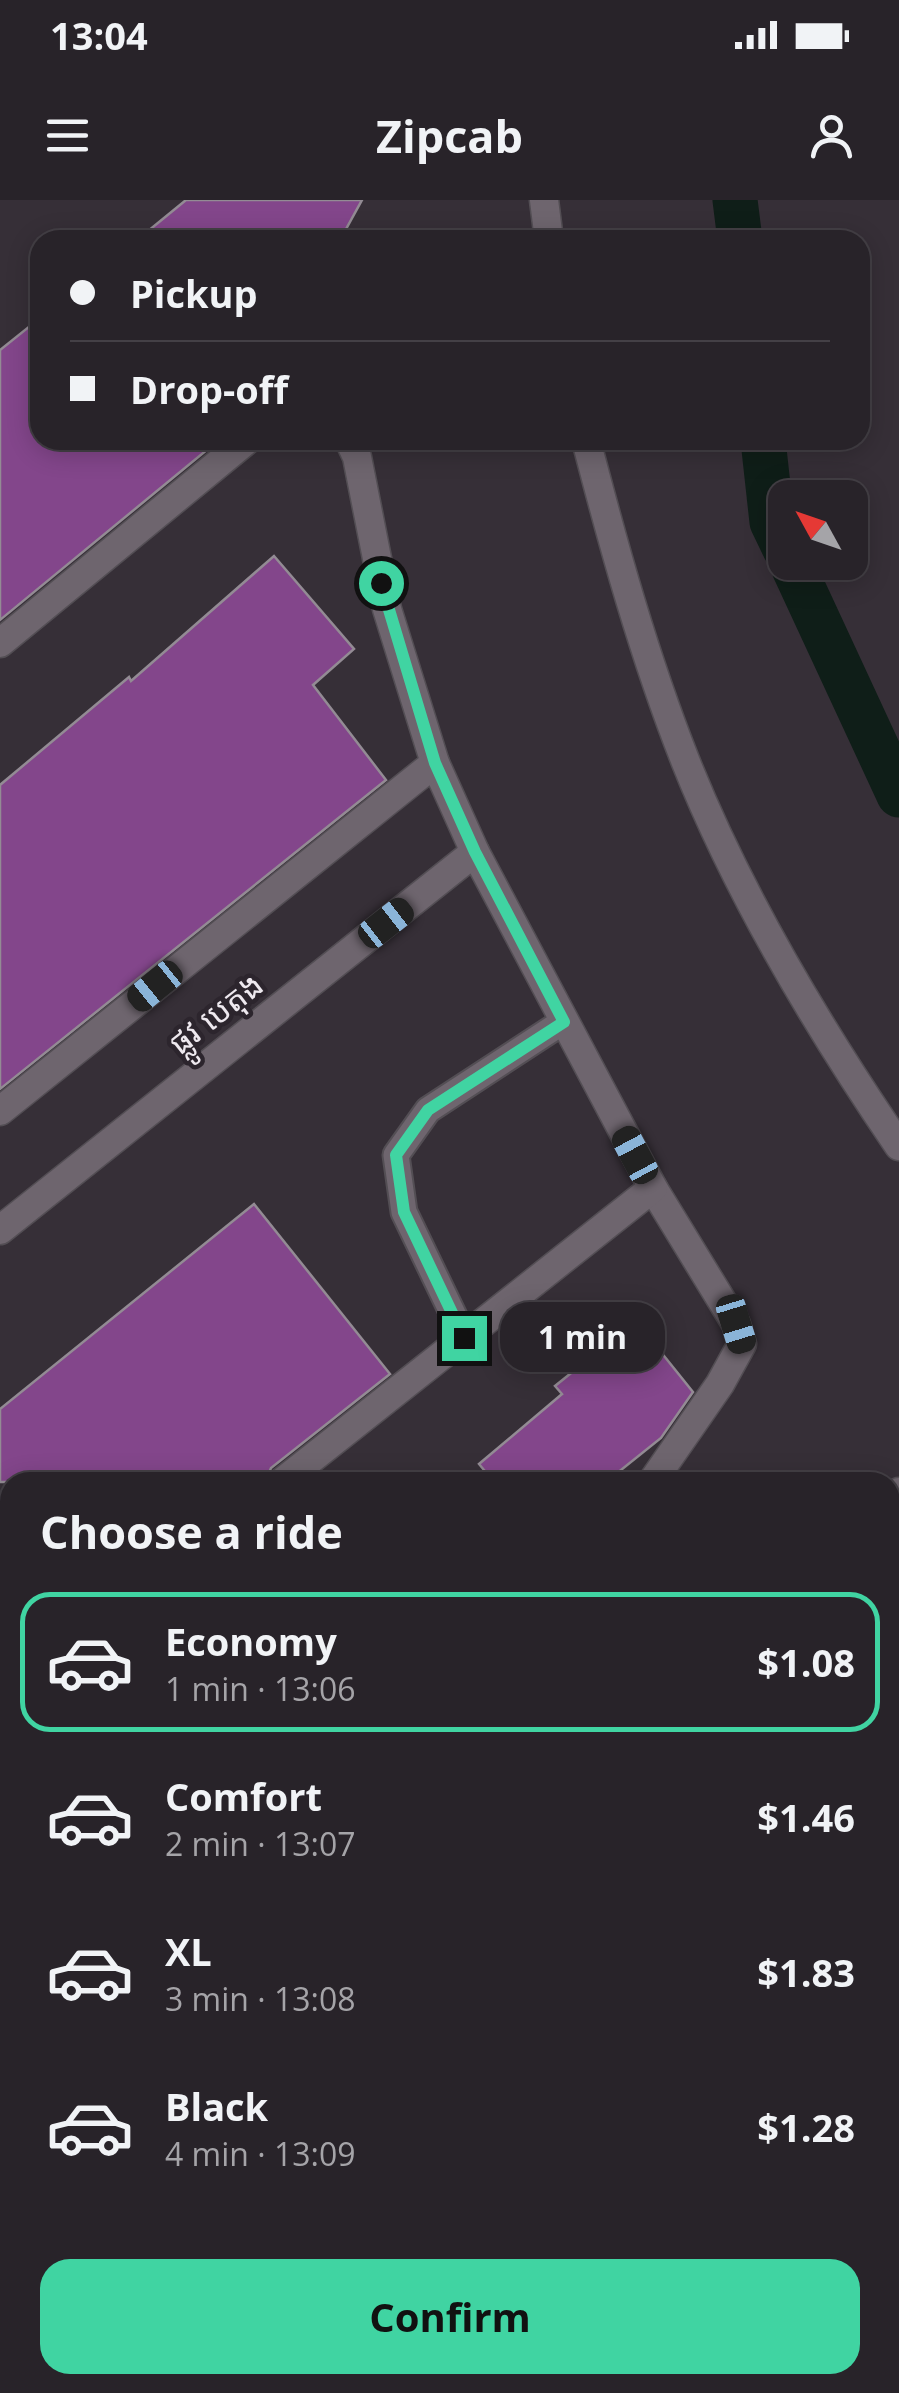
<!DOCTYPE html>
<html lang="en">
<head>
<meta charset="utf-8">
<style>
  body { margin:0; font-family:"Open Sans","Noto Sans Khmer",sans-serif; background:#302b31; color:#f1f3f6; height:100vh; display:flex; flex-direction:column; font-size:38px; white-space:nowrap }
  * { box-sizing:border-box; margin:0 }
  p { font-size:32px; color:#a5a4a8 }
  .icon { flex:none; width:55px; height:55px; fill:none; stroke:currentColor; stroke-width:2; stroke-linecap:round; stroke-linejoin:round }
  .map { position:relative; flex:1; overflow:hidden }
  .sheet { position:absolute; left:0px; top:1272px; width:900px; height:922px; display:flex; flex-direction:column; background:#282329; border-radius:30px 30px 0 0; box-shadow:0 5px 25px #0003,0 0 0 2px #444046 }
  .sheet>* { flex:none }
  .hud { position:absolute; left:30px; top:30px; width:840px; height:220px; border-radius:30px; box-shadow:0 5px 25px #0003,0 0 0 2px #444046; display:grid; align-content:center; height:220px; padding:0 40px; background:#282329 }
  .needle { width:65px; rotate:310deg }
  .tools { position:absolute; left:768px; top:280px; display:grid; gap:20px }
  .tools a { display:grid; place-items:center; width:100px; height:100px; border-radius:20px; background:#282329; box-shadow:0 5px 25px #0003,0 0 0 2px #444046; font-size:50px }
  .end { position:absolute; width:45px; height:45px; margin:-22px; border:12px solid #40d4a2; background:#111; box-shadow:0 0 0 5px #111 }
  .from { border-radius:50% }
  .bubble { position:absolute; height:70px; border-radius:30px; background:#282329; box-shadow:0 5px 25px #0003,0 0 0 2px #444046; font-size:32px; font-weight:700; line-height:70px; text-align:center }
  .car { position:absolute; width:30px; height:60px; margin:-30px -15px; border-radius:12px; box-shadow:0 0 8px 2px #0007; background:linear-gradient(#222 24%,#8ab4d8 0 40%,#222 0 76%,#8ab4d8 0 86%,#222 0) }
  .hud b { display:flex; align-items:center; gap:35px; height:95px; font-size:38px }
  .hud b+b { border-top:2px solid #444046 }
  .hud i { width:25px; height:25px; background:#f1f3f6 }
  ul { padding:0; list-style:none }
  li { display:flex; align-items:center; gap:30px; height:140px; margin:0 20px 15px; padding:0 20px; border:5px solid transparent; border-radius:30px }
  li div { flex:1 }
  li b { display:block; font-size:38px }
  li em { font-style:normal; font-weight:700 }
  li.on { border-color:#40d4a2 }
  li>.icon { width:90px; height:90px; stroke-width:1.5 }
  h2 { padding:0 40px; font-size:45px; line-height:120px }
  .button { display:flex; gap:20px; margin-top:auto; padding:20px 40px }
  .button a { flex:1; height:115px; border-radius:30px; background:#40d4a2; color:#111; font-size:40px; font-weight:700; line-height:115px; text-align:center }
  .status { display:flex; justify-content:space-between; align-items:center; height:70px; padding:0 50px; background:#282329; direction:ltr }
  .status svg { height:28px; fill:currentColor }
  header { display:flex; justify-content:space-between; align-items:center; height:130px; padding:0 40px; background:#282329; font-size:45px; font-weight:700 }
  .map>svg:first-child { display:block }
</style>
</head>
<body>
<div class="status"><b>13:04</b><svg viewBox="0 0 49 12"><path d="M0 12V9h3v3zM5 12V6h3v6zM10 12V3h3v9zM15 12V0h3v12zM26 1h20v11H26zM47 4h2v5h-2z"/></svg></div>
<header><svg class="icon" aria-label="menu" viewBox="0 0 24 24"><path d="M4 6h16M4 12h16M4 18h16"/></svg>Zipcab<svg class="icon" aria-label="person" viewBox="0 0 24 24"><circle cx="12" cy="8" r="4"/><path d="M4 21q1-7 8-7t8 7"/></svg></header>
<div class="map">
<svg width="899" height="2193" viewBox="0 0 899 2193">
  <rect width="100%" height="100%" fill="#362f37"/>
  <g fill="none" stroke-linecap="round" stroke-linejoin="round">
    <!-- canal -->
    <g stroke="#0f1e18" stroke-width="45">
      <path d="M735,0l5,40"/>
      <path d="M763,240l9,82 13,27"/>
      <path d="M791,362l108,233"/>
      <path d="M890,1698l9,-13"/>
      <path d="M555,2193l6,-8"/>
    </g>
  </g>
  <!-- building -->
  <g fill="#83468b" stroke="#938b94" stroke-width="2.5">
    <path d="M186,0h176l-22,40h-203z"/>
    <path d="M40,118v122h179l-219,180v-270z"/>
    <path d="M274,356l80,93 -41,36 73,95 -386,309v-304l129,-108 2,4z"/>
    <path d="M254,1004l136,170 -119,94 -6,14h-265v-73z"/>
    <path d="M636,1121l57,71 -32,46 -55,44h-112l-15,-18 83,-70 -7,-8z"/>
  </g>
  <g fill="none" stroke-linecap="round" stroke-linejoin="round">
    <!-- service casing -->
    <g stroke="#534e54" stroke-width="29">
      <path id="service" d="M464,1137l-60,-125 -8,-57 32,-45 136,-89"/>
    </g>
    <!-- minor casing -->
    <g stroke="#534e54" stroke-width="31">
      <g id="minor">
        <path d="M544,0l5,40"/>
        <path d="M349,240l8,17 30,152 48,154 40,89 178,336 83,136 6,20 -22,40 -68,98"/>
        <path d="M586,240c28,108 58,216 99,320 54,136 132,266 214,386"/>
        <path d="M0,443l247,-203"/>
        <path d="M0,911l435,-348"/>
        <path d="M0,1030l475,-378"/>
        <path d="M282,1282l371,-294"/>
        <path d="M890,1306l9,-14"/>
        <path d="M0,1507l10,-8"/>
        <path d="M0,1668l10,12"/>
        <path d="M0,1951l10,-8"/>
        <path d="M60,2193l6,-8"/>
        <path d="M306,2193l6,-8"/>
        <path d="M678,2193l5,-8"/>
      </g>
    </g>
    <!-- service -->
    <use href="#service" stroke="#6e656e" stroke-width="25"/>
    <!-- minor -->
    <use href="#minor" stroke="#6e656e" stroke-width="28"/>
  </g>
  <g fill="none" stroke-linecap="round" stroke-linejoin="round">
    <!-- route -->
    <path stroke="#40d4a2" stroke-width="12" d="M381,383l54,180 40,89 89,170 -136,88 -32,45 8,57 60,126"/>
  </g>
  <g text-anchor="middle" stroke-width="9" stroke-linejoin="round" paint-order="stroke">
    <!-- street labels -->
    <g font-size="32" fill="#eee9ef" stroke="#2c252d">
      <text transform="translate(216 814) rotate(-38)" y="11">ផ្លូវ បេតុង</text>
    </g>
  </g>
</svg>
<div class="tools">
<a><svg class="needle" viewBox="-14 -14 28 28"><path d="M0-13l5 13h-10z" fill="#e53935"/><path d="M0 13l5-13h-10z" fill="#a5a4a8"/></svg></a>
</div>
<i class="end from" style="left:381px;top:383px"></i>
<i class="end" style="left:464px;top:1138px"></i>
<div class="bubble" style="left:500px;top:1102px;width:165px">1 min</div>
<i class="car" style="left:386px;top:723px;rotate:52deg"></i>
<i class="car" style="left:155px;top:786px;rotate:231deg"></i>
<i class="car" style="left:635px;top:955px;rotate:332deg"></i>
<i class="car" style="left:736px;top:1124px;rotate:163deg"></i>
<div class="hud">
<b><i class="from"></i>Pickup</b>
<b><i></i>Drop-off</b>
</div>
<section class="sheet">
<h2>Choose a ride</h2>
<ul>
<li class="on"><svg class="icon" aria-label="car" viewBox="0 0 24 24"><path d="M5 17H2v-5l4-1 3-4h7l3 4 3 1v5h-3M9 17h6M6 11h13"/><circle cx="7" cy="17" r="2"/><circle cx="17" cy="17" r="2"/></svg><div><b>Economy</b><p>1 min · 13:06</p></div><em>$1.08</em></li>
<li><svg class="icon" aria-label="car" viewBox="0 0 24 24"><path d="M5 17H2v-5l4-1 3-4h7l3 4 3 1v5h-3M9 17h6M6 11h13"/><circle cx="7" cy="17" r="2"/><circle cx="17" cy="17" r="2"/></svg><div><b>Comfort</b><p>2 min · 13:07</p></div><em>$1.46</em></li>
<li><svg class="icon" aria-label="car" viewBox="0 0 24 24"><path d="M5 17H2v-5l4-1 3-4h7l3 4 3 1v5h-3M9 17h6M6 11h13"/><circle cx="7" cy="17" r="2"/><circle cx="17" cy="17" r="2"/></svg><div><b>XL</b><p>3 min · 13:08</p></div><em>$1.83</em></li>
<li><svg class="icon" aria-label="car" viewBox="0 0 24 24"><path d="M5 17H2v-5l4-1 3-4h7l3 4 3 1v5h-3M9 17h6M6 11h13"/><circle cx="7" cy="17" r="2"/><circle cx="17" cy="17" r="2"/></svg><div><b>Black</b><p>4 min · 13:09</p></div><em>$1.28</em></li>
</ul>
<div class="button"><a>Confirm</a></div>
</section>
</div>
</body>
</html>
